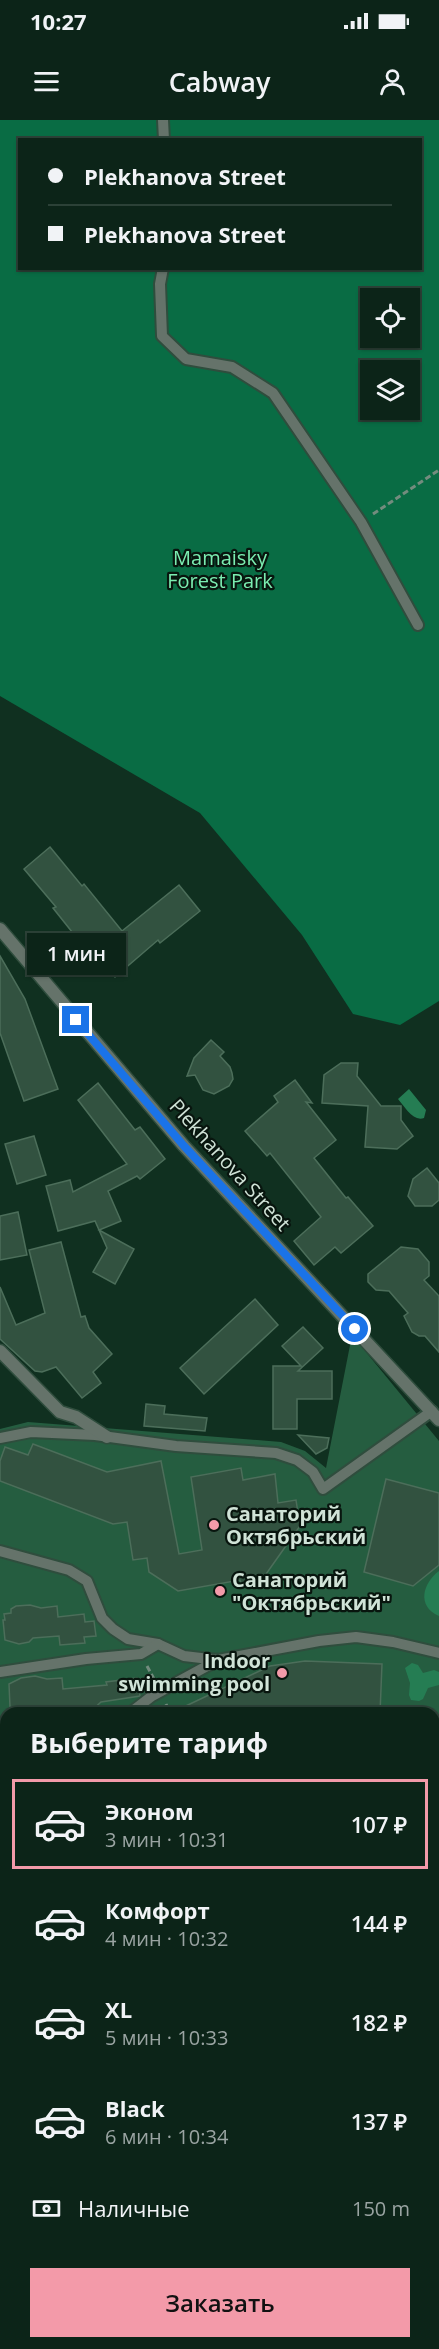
<!DOCTYPE html>
<html lang="ru">
<head>
<meta charset="utf-8">
<style>
  body { margin:0; font-family:"Open Sans",sans-serif; background:#1a3025; color:#f1f3f6; height:100vh; display:flex; flex-direction:column; font-size:22px; white-space:nowrap }
  * { box-sizing:border-box; margin:0 }
  p { font-size:20px; color:#9aa4a2 }
  .icon { flex:none; width:33px; height:33px; fill:none; stroke:currentColor; stroke-width:2; stroke-linecap:round; stroke-linejoin:round }
  .map { position:relative; flex:1; overflow:hidden }
  .drawer { position:absolute; left:0px; top:1587px; width:440px; height:642px; display:flex; flex-direction:column; background:#0c2418; border-radius:18px 18px 0 0; box-shadow:0 2px 4px #0004,0 0 0 2px #2c4137 }
  .drawer>* { flex:none }
  .guide { position:absolute; left:18px; top:18px; width:404px; height:132px; border-radius:0px; box-shadow:0 2px 4px #0004,0 0 0 2px #2c4137; display:grid; align-content:center; height:132px; padding:0 30px; background:#0c2418 }
  .buttons { position:absolute; left:360px; top:168px; display:grid; gap:12px }
  .buttons a { display:grid; place-items:center; width:60px; height:60px; border-radius:0px; background:#0c2418; box-shadow:0 2px 4px #0004,0 0 0 2px #2c4137; font-size:30px }
  .end { position:absolute; width:27px; height:27px; margin:-14px; border:8px solid #1a73e8; background:#fff; box-shadow:0 0 0 3px #fff }
  .from { border-radius:50% }
  .bubble { position:absolute; height:42px; border-radius:0px; background:#0c2418; box-shadow:0 2px 4px #0004,0 0 0 2px #2c4137; font-size:20px; font-weight:600; line-height:42px; text-align:center }
  .guide b { display:flex; align-items:center; gap:21px; height:57px; font-size:22px }
  .guide b+b { border-top:2px solid #2c4137 }
  .guide i { width:15px; height:15px; background:#f1f3f6 }
  ul { padding:0; list-style:none }
  li { display:flex; align-items:center; gap:18px; height:90px; margin:0 12px 9px; padding:0 18px; border:3px solid transparent; border-radius:0px }
  li div { flex:1 }
  li b { display:block; font-size:22px }
  li em { font-style:normal; font-weight:600 }
  li.on { border-color:#f39aa9 }
  li>.icon { width:54px; height:54px; stroke-width:1.5 }
  h2 { padding:0 30px; font-size:27px; line-height:72px }
  .pay { display:flex; align-items:center; gap:15px; height:66px; padding:0 30px; font-size:22px }
  .pay p { margin-inline-start:auto }
  .button { display:flex; gap:12px; margin-top:auto; padding:12px 30px }
  .button a { flex:1; height:69px; border-radius:0px; background:#f39aa9; color:#111; font-size:24px; font-weight:600; line-height:69px; text-align:center }
  .status { display:flex; justify-content:space-between; align-items:center; height:42px; padding:0 30px; background:#0c2418; direction:ltr }
  .status svg { height:16px; fill:currentColor }
  header { display:flex; justify-content:space-between; align-items:center; height:78px; padding:0 30px; background:#0c2418; font-size:27px; font-weight:600 }
  .map>svg:first-child { display:block }
</style>
</head>
<body>
<div class="status"><b>10:27</b><svg viewBox="0 0 49 12"><path d="M0 12V9h3v3zM5 12V6h3v6zM10 12V3h3v9zM15 12V0h3v12zM26 1h20v11H26zM47 4h2v5h-2z"/></svg></div>
<header><svg class="icon" aria-label="menu" viewBox="0 0 24 24"><path d="M4 6h16M4 12h16M4 18h16"/></svg>Cabway<svg class="icon" aria-label="person" viewBox="0 0 24 24"><circle cx="12" cy="8" r="4"/><path d="M4 21q1-7 8-7t8 7"/></svg></header>
<div class="map">
<svg width="439" height="2229" viewBox="0 0 439 2229">
  <rect width="100%" height="100%" fill="#103020"/>
  <!-- green -->
  <g fill="#255d40">
    <path d="M352,1215l87,106v386h-5v-114h-428v8l-6,-1v-291l28,-7 253,20 24,9 21,17z"/>
    <path d="M0,1941l6,1v265l-6,-1z"/>
  </g>
  <!-- forest -->
  <path fill="#096c44" fill-rule="evenodd" d="M0,0h439v881l-39,24 -47,-11 -51,-79 -102,-122 -200,-117zM20,20h400v128h-400zM370,178h40v40h-40zM370,250h40v40h-40z"/>
  <!-- water -->
  <g fill="#257d53">
    <path d="M409,969l17,21 -2,8c-11,4 -19,-11 -26,-19z"/>
    <path d="M439,1451v45c-23,-10 -16,-33 0,-45z"/>
    <path d="M412,1543l6,2 5,8 11,-3 5,2v13l-11,3 -5,11 -4,2 -8,-1 -2,-5 1,-12 -5,-15z"/>
  </g>
  <!-- building -->
  <g fill="#325240" stroke="#4c6e5a" stroke-width="1.5">
    <path d="M50,727l32,39 2,-2 38,47 57,-46 21,26 -40,32 -2,-3 -43,37 -32,-37 -3,2 -27,-34 3,-1 -32,-38z"/>
    <path d="M0,836l25,43 33,90 -34,12 -24,-68z"/>
    <path d="M211,920l13,12 -4,4 10,11 2,6 1,6 -4,7 -15,8 -11,-4 -8,-15 -8,1 7,-18z"/>
    <path d="M341,943h17l-1,13 24,30h20v14l12,16 -16,13 -32,-2 3,-41 -46,-3 2,-28z"/>
    <path d="M295,960l17,23 -6,-1 30,38 -22,18 32,40 2,-1 25,29 -32,27 -6,-6 -21,18 -20,-24 27,-24 -51,-64 -3,3 -22,-25 33,-29 -4,-6z"/>
    <path d="M98,963l37,47 5,-3 25,32 -25,20 -3,-3 -29,15 13,30 -22,9 35,19 -19,35 -22,-12 14,-24 -12,-27 -37,10 -12,-45 24,-6 3,12 54,-28 -49,-64z"/>
    <path d="M34,1016l12,39 -29,9 -12,-40z"/>
    <path d="M427,1048l12,15v17l-7,6h-17l-7,-10 5,-17z"/>
    <path d="M18,1092l9,43 -27,5v-44z"/>
    <path d="M61,1122l20,75 4,-1 4,12 23,26 -19,18 8,11 -19,15 -26,-31 -14,5 -7,-1 -35,-32v-52l16,38 29,-12 -16,-63z"/>
    <path d="M401,1127l17,2 11,13v14l-5,4 15,16v56l-14,-16h-6l-7,-4 -8,-16 4,-3 -19,-22 -13,-1 -8,-8v-8z"/>
    <path d="M255,1179l23,26 -74,69 -24,-26z"/>
    <path d="M303,1207l20,21 -25,23h34v28h-35v30h-24v-63h28l-19,-20z"/>
    <path d="M146,1284l19,2 -1,8 43,4 -2,13 -61,-5z"/>
    <path d="M298,1315l31,3 -2,10 -11,6z"/>
    <path d="M33,1324l74,28 54,-11 18,93 23,-4 -11,-73 50,-9 2,12 32,-6 3,29 18,-3 4,26 -41,58 -17,3 -2,-7 -62,11 -29,-19 -2,-14 -14,2 -6,-38 -14,2 -113,-43v-20l5,-14 23,8z"/>
    <path d="M386,1359l53,14v72l-26,21 -49,-14z"/>
    <path d="M30,1485l11,3 16,-2 1,11 26,-3 1,8 9,-1 2,15 -12,1 1,6 -25,2 -1,-9 -26,2 -4,4 -10,2 -14,-4 -2,-20h2l-1,-6 7,-1v-4l5,-3z"/>
    <path d="M305,1541l77,3 -2,49h-209l99,-47z"/>
    <path d="M35,1556l12,3 15,-1 1,11 44,-4 -1,-3 31,-4 3,18 -39,6 -12,11h-23l-1,-5 -27,2 -3,3h-22l-1,-6h-2l-1,-23 12,-6z"/>
  </g>
  <g fill="none" stroke-linecap="round" stroke-linejoin="round">
    <!-- service casing -->
    <g stroke="#2f4d3d" stroke-width="14">
      <g id="service">
        <path d="M163,0l1,20"/>
        <path d="M163,148l-3,16 2,52 24,23 46,8 41,26 88,129 57,103"/>
        <path d="M0,1318l31,-6 64,3 81,11 100,7 21,7 16,12 10,17 109,-78"/>
        <path d="M0,1431l69,19 18,11 15,37 11,11 15,10 30,5 26,12 34,4"/>
        <path d="M0,1552l86,-13 55,-5 17,-10"/>
        <path d="M130,1593l22,-17 66,-36 101,-19 37,-4 37,5 46,11"/>
        <path d="M0,1975h6"/>
        <path d="M0,2025l6,1"/>
      </g>
    </g>
    <!-- minor casing -->
    <g stroke="#2f4d3d" stroke-width="15">
      <g id="minor">
        <path d="M0,1231l60,61 16,5 31,20"/>
        <path d="M434,1734l5,-3"/>
        <path d="M0,1925l6,1"/>
        <path d="M434,1980l5,1"/>
        <path d="M434,2191l5,4"/>
      </g>
    </g>
    <!-- tertiary casing -->
    <g stroke="#2f4d3d" stroke-width="15">
      <path id="tertiary" d="M0,809l184,217 255,274"/>
    </g>
    <!-- path -->
    <g stroke="#738c7e" stroke-width="3" stroke-dasharray="6 3" stroke-linecap="butt">
      <path d="M373,394l66,-44"/>
      <path d="M147,1546l7,13"/>
      <path d="M166,1584l4,9"/>
    </g>
    <!-- service -->
    <use href="#service" stroke="#65736a" stroke-width="10"/>
    <!-- minor -->
    <use href="#minor" stroke="#65736a" stroke-width="12"/>
    <!-- tertiary -->
    <use href="#tertiary" stroke="#65736a" stroke-width="12"/>
  </g>
  <g fill="none" stroke-linecap="round" stroke-linejoin="round">
    <!-- route -->
    <path stroke="#1a73e8" stroke-width="8" d="M76,900l108,126 171,183"/>
  </g>
  <!-- markers -->
  <g fill="#f39aa9" stroke="#08150e" stroke-width="2">
    <circle cx="214" cy="1405" r="6"/>
    <circle cx="220" cy="1471" r="6"/>
    <circle cx="282" cy="1553" r="6"/>
  </g>
  <g text-anchor="middle" stroke-width="4.5" stroke-linejoin="round" paint-order="stroke">
    <!-- park labels -->
    <g font-size="20" fill="#7bedb1" stroke="#08150e">
      <text x="220" y="445">Mamaisky<tspan x="220" dy="23">Forest Park</tspan></text>
    </g>
    <!-- street labels -->
    <g font-size="20" fill="#d0e3d7" stroke="#08150e">
      <text transform="translate(230 1045) rotate(48)" y="7">Plekhanova Street</text>
    </g>
    <!-- poi labels -->
    <g font-size="20" font-weight="bold" fill="#d0e3d7" stroke="#08150e" text-anchor="start">
      <text x="226" y="1401">Санаторий<tspan x="226" dy="23">Октябрьский</tspan></text>
      <text x="232" y="1467">Санаторий<tspan x="232" dy="23">"Октябрьский"</tspan></text>
      <text x="270" y="1548" text-anchor="end">Indoor<tspan x="270" dy="23">swimming pool</tspan></text>
    </g>
  </g>
</svg>
<div class="buttons">
<a><svg class="icon" aria-label="locate" viewBox="0 0 24 24"><circle cx="12" cy="12" r="6"/><path d="M12 2v4M12 18v4M2 12h4M18 12h4"/></svg></a>
<a><svg class="icon" aria-label="layers" viewBox="0 0 24 24"><path d="M12 4l9 5-9 5-9-5zM3 14l9 5 9-5"/></svg></a>
</div>
<i class="end from" style="left:355px;top:1209px"></i>
<i class="end" style="left:76px;top:900px"></i>
<div class="bubble" style="left:27px;top:813px;width:99px">1 мин</div>
<div class="guide">
<b><i class="from"></i>Plekhanova Street</b>
<b><i></i>Plekhanova Street</b>
</div>
<section class="drawer">
<h2>Выберите тариф</h2>
<ul>
<li class="on"><svg class="icon" aria-label="car" viewBox="0 0 24 24"><path d="M5 17H2v-5l4-1 3-4h7l3 4 3 1v5h-3M9 17h6M6 11h13"/><circle cx="7" cy="17" r="2"/><circle cx="17" cy="17" r="2"/></svg><div><b>Эконом</b><p>3 мин · 10:31</p></div><em>107 ₽</em></li>
<li><svg class="icon" aria-label="car" viewBox="0 0 24 24"><path d="M5 17H2v-5l4-1 3-4h7l3 4 3 1v5h-3M9 17h6M6 11h13"/><circle cx="7" cy="17" r="2"/><circle cx="17" cy="17" r="2"/></svg><div><b>Комфорт</b><p>4 мин · 10:32</p></div><em>144 ₽</em></li>
<li><svg class="icon" aria-label="car" viewBox="0 0 24 24"><path d="M5 17H2v-5l4-1 3-4h7l3 4 3 1v5h-3M9 17h6M6 11h13"/><circle cx="7" cy="17" r="2"/><circle cx="17" cy="17" r="2"/></svg><div><b>XL</b><p>5 мин · 10:33</p></div><em>182 ₽</em></li>
<li><svg class="icon" aria-label="car" viewBox="0 0 24 24"><path d="M5 17H2v-5l4-1 3-4h7l3 4 3 1v5h-3M9 17h6M6 11h13"/><circle cx="7" cy="17" r="2"/><circle cx="17" cy="17" r="2"/></svg><div><b>Black</b><p>6 мин · 10:34</p></div><em>137 ₽</em></li>
</ul>
<div class="pay"><svg class="icon" aria-label="cash" viewBox="0 0 24 24"><path d="M3 7h18v10H3z"/><circle cx="12" cy="12" r="2"/></svg>Наличные<p>150 m</p></div>
<div class="button"><a>Заказать</a></div>
</section>
</div>
</body>
</html>
